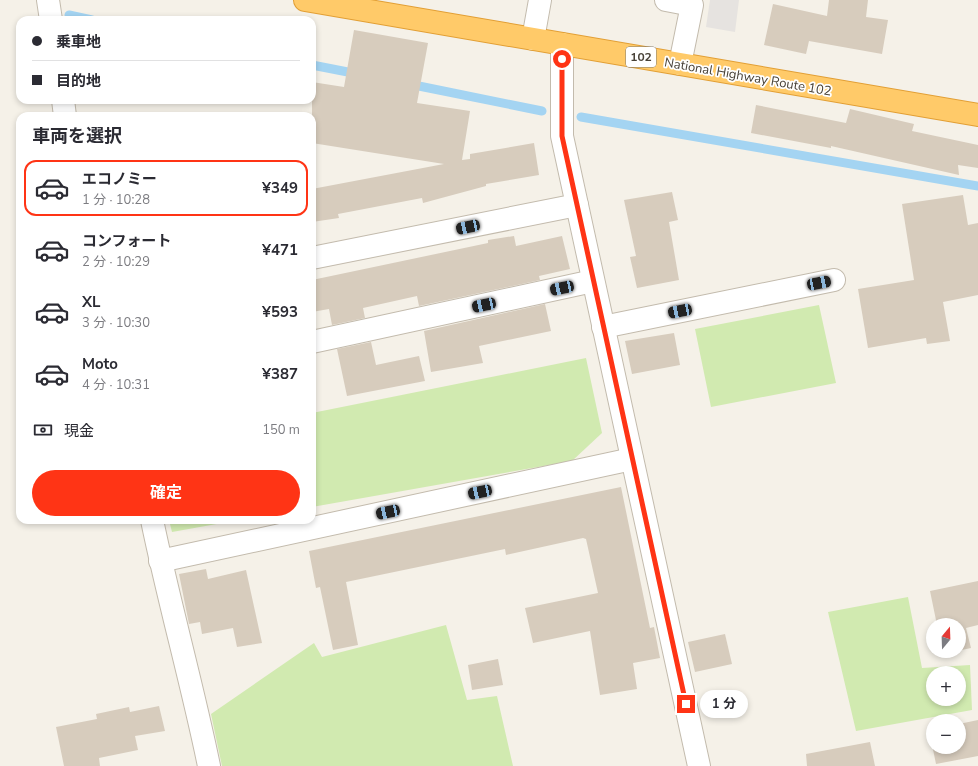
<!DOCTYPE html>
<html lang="ja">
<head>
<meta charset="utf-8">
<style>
  body { margin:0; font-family:"Nunito Sans","Noto Sans JP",sans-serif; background:#f7f7f7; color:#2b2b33; height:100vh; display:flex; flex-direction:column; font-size:15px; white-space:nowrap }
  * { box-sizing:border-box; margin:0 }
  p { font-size:13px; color:#7c7c81 }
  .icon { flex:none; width:22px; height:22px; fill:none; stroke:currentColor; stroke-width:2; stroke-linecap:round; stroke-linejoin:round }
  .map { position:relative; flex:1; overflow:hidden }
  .sheet { position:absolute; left:16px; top:112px; width:300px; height:412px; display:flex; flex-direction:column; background:#fff; border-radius:12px; box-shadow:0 2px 6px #0003 }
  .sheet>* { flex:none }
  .hud { position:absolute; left:16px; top:16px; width:300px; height:88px; border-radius:12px; box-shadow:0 2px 6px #0003; display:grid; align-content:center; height:88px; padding:0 16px; background:#fff }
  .needle { width:26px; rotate:19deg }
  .tools { position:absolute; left:926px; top:618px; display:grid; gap:8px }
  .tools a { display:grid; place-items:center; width:40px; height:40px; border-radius:50%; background:#fff; box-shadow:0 2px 6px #0003; font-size:20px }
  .end { position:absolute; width:18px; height:18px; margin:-9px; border:5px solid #ff3415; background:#fff; box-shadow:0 0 0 2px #fff }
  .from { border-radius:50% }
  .bubble { position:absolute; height:28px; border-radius:14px; background:#fff; box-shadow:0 2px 6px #0003; font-size:13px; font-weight:700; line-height:28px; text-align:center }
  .car { position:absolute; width:12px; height:24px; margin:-12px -6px; border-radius:5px; box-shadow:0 0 3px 1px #0007; background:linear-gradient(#222 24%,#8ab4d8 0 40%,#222 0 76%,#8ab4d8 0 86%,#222 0) }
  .hud b { display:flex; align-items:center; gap:14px; height:38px; font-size:15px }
  .hud b+b { border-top:1px solid #e1e1e2 }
  .hud i { width:10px; height:10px; background:#2b2b33 }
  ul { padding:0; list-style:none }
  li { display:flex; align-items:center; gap:12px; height:56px; margin:0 8px 6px; padding:0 8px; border:2px solid transparent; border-radius:12px }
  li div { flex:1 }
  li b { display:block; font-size:15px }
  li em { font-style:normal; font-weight:700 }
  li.selected { border-color:#ff3415 }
  li>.icon { width:36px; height:36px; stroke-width:1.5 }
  h2 { padding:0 16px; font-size:18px; line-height:48px }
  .pay { display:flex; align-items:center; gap:10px; height:44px; padding:0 16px; font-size:15px }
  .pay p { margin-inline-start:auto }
  .action { display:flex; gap:8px; margin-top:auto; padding:8px 16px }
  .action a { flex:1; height:46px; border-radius:24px; background:#ff3415; color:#fff; font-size:16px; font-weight:700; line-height:46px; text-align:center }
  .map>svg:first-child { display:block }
</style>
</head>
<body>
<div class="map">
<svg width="978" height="766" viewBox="0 0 978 766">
  <rect width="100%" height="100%" fill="#f5f1e8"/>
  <!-- green -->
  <g fill="#d1eab0" fill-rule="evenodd">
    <path d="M819,305l17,78 -125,24 -16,-78z"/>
    <path d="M586,358l16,75 -30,28 -260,46v-94z"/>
    <path d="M169,520h70l-67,12z"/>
    <path d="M908,597l14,71 48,-3 2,45 -116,21 -28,-119zM933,673h26v26h-26z"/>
    <path d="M446,625l21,75 30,-4 16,70h-291l-11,-52 103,-71 8,14z"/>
  </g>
  <!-- parking -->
  <path fill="#e6e3e0" d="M710,0h29l-4,32 -29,-5z"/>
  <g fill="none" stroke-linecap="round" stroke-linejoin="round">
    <!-- stream -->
    <g stroke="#a4d4f2" stroke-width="9">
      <path d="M69,15l23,5"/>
      <path d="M312,65l46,9"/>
      <path d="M409,84l133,27"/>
      <path d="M581,117l397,69"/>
    </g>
  </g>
  <!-- building -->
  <g fill="#d7ccbd">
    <path d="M829,0h39l-2,17 22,3 -6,34 -73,-13 -3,13 -42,-9 9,-41 54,12z"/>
    <path d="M354,30l74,13 -11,60 53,8 -8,49 8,-1v-5l64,-11 5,32 -53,9v2l-63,17 -1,-5 -84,16 1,4 -27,4v-33l132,-25 -132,-21v-61l32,5z"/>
    <path d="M756,105l90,18 4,-14 64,15 -2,7 66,14v23l-20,-3 1,10 -128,-29v2l-80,-15z"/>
    <path d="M672,192l6,28 -9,2 10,58 -42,8 -7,-31 6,-1 -12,-56z"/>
    <path d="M963,195l5,30 10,-2v72l-35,7 7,39 -23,3 -1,-6 -58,10 -10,-59 56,-9 -12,-76z"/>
    <path d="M514,236l2,10 46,-10 8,33 -31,7 1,4 -121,26 -2,-10 -54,12 2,10 -33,7 -3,-16 -17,3v-32l176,-37v-3z"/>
    <path d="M545,304l6,27 -72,15 4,17 -52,9 -7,-41z"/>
    <path d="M674,333l6,32 -48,9 -7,-33z"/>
    <path d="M371,342l5,23 43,-9 6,25 -78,15 -10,-47z"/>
    <path d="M621,487l29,141 4,-1 6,31 -27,5 4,26 -37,6 -10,-64 -57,12 -8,-35 73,-15 -12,-54 -3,-1 -77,17 -1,-6 -159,33 12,63 -25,5 -13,-63 -4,1 -7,-37z"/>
    <path d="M206,569l2,10 38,-9 16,73 -25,4 -4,-19 -31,6 -2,-12 -11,2 -10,-50z"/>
    <path d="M978,581v44l-12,3 5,20 -28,6 -1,-3h17v-26h-22l-7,-34z"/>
    <path d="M725,634l7,30 -37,8 -7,-30z"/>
    <path d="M498,659l5,26 -31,5 -4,-25z"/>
    <path d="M159,706l6,25 -30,5 3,14 -39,8 1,8h-36l-8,-39 41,-8 -1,-5 33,-7 1,5z"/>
    <path d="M978,720v36l-42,8 -7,-34 4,-1v18h26v-23z"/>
    <path d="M870,742l5,24h-68l-1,-12z"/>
  </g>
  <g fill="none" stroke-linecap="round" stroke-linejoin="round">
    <!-- minor casing -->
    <g stroke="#c3bbad" stroke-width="24">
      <g id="minor">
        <path d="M48,0l3,20"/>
        <path d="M666,0l26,5 -12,59"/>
        <path d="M533,39l7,-39"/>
        <path d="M562,44v92l137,630"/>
        <path d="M63,100l2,16"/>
        <path d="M312,258l265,-53"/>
        <path d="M603,327l231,-47"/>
        <path d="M312,342l281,-61"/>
        <path d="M152,520c17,83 40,163 57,246"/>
        <path d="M160,561l472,-102"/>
      </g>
    </g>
    <!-- highway casing -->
    <g stroke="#e29f35" stroke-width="24">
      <path id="highway" d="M305,0l673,115"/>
    </g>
    <!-- minor -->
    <use href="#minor" stroke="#fff" stroke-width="22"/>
    <!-- highway -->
    <use href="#highway" stroke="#ffca69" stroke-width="22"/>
  </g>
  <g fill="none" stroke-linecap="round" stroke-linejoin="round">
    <!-- route -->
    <path stroke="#ff3415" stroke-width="5" d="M562,59v77l124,568"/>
  </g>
  <g text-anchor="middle" stroke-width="3.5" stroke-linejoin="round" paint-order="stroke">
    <!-- shield labels -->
    <rect fill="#fff" stroke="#7f7a73" stroke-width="1" x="626" y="47" width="30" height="20" rx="3"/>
    <g font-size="12" font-weight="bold" fill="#484137">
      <text x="641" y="61">102</text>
    </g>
    <!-- street labels -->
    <g font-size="13" fill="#484137" stroke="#fff">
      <text transform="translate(748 76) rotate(10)" y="5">National Highway Route 102</text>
    </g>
  </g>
</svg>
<div class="tools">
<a><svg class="needle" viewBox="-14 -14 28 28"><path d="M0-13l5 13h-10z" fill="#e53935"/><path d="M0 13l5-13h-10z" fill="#7c7c81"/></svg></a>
<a>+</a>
<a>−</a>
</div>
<i class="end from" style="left:562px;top:59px"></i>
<i class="end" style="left:686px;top:704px"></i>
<div class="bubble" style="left:700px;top:690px;width:48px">1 分</div>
<i class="car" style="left:468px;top:227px;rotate:258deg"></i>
<i class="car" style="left:819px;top:283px;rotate:79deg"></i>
<i class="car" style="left:562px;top:288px;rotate:258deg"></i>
<i class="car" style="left:484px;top:305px;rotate:258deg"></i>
<i class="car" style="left:680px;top:311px;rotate:259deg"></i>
<i class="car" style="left:480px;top:492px;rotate:258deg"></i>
<i class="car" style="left:388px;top:512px;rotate:258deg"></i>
<div class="hud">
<b><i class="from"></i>乗車地</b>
<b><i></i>目的地</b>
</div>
<section class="sheet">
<h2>車両を選択</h2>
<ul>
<li class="selected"><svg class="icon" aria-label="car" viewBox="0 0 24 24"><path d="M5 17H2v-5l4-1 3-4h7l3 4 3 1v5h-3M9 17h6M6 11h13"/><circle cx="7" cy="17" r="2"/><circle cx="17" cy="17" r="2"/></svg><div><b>エコノミー</b><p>1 分 · 10:28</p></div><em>¥349</em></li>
<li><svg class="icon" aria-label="car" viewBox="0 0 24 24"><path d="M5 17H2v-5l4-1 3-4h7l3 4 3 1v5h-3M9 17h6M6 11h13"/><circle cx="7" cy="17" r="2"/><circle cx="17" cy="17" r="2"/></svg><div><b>コンフォート</b><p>2 分 · 10:29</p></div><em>¥471</em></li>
<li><svg class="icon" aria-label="car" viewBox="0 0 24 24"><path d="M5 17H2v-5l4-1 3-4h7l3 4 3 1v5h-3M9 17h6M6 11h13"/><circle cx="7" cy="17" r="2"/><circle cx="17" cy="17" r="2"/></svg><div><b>XL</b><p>3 分 · 10:30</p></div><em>¥593</em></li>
<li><svg class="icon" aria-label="car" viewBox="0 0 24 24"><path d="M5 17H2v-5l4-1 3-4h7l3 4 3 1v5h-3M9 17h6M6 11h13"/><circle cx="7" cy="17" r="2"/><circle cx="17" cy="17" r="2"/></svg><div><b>Moto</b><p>4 分 · 10:31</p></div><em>¥387</em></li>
</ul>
<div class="pay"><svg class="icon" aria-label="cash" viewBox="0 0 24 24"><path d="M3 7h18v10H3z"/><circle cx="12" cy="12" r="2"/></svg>現金<p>150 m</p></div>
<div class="action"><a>確定</a></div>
</section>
</div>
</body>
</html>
